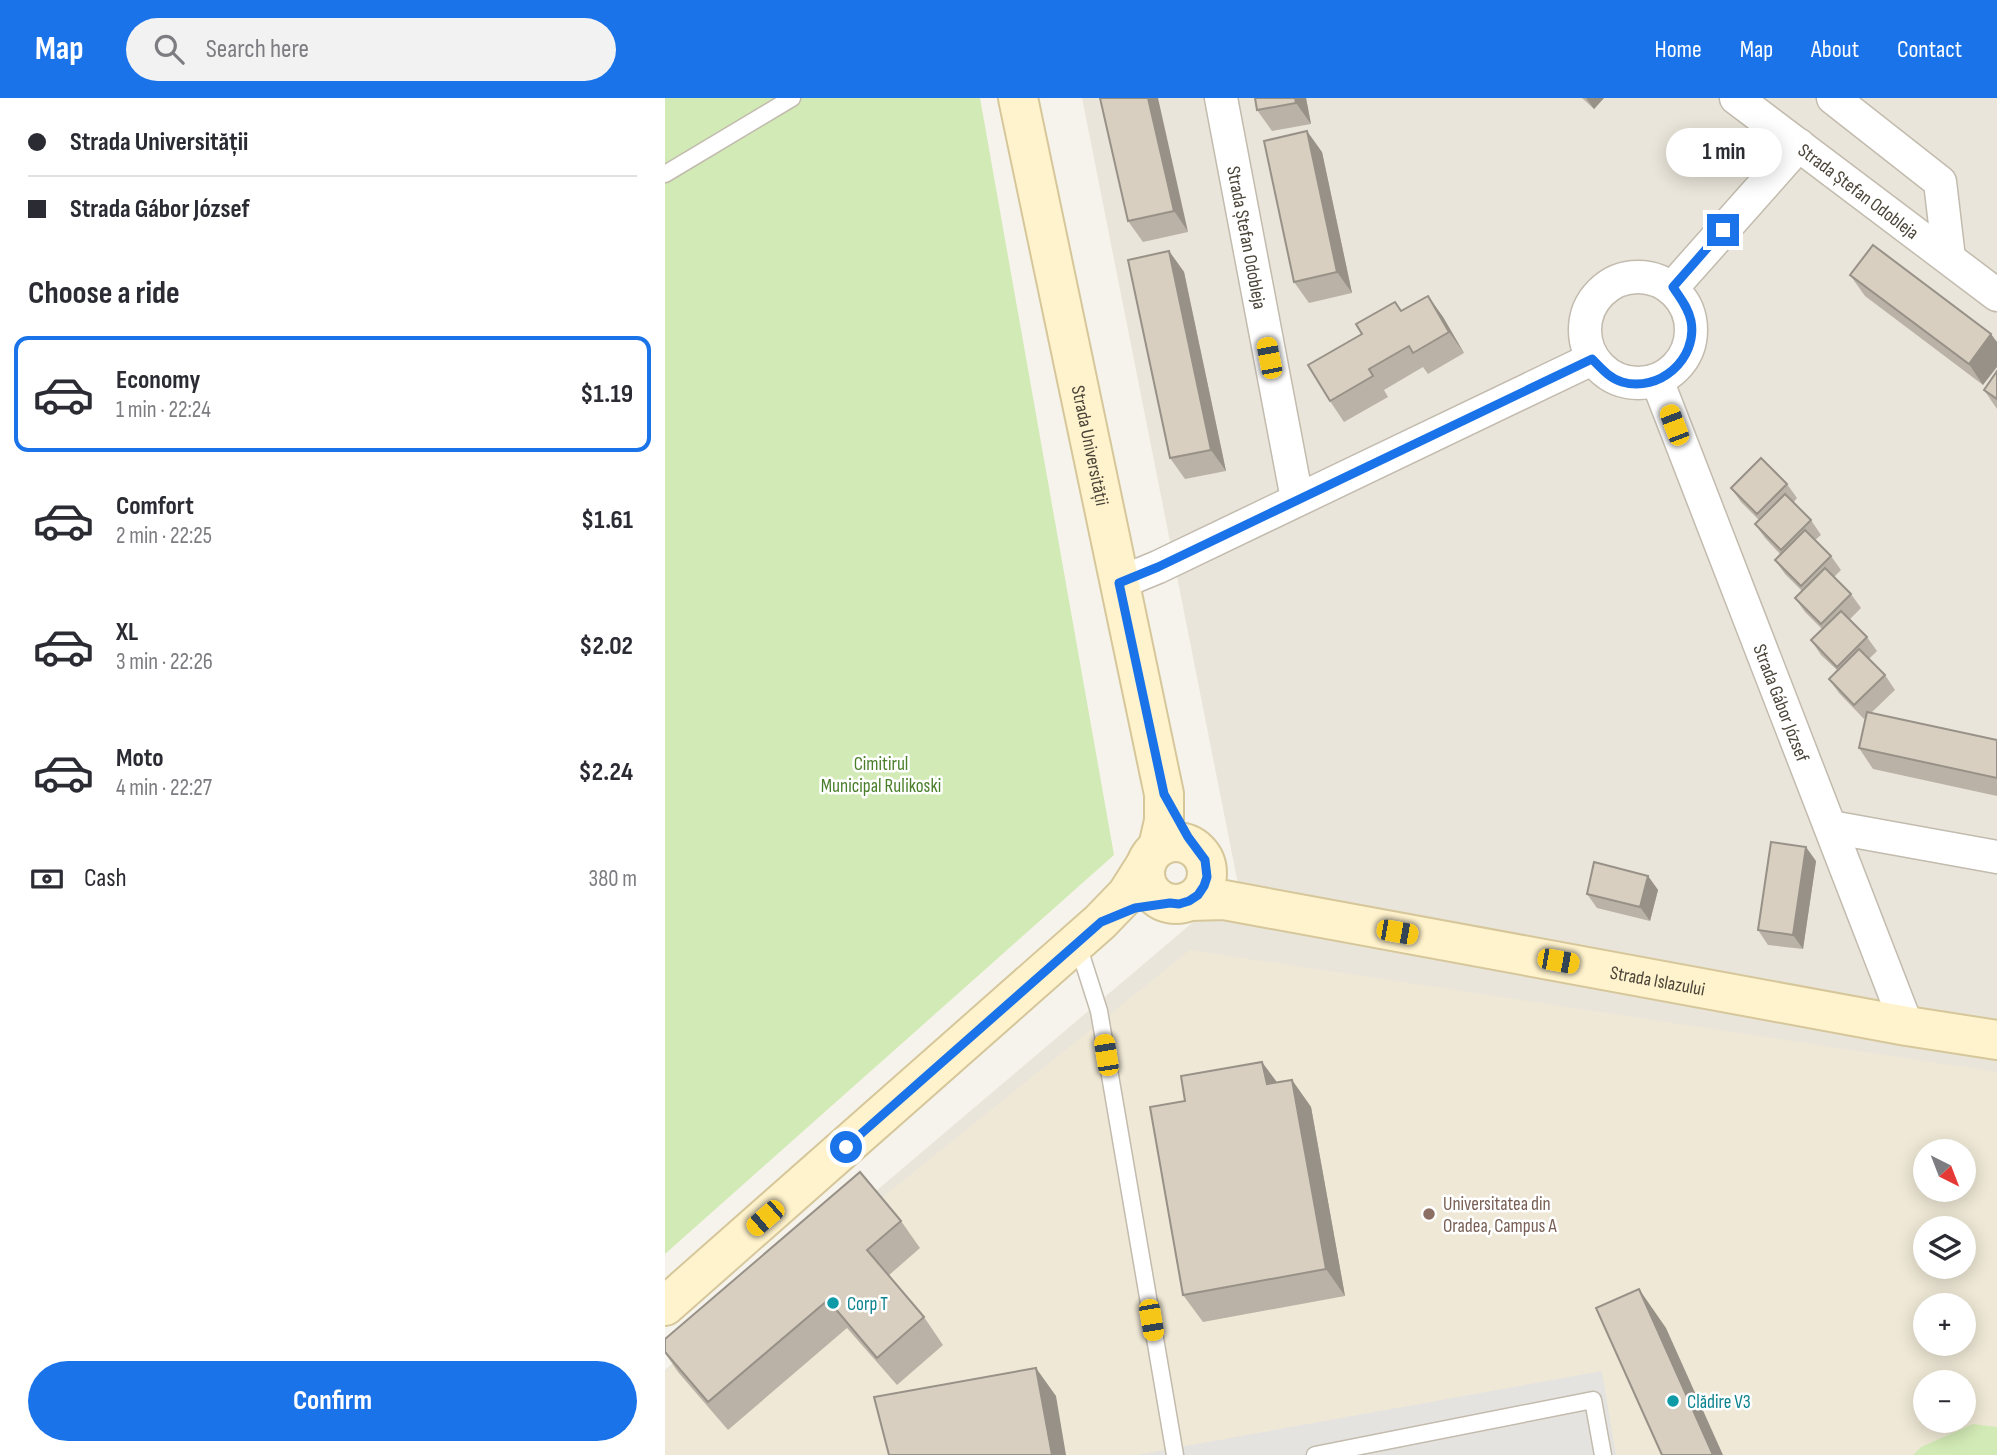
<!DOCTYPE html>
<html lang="en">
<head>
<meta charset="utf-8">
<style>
  body { margin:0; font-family:"Sofia Sans Condensed",sans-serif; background:#f2f2f3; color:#2b2b33; height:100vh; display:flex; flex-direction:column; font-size:26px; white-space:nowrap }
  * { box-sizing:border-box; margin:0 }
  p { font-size:23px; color:#7c7c81 }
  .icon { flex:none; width:38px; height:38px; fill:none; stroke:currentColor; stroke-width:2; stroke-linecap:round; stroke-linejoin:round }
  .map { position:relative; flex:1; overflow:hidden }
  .drawer { display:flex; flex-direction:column; background:#fff; width:665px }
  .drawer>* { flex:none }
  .top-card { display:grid; align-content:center; height:154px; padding:0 28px; background:#fff }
  .needle { width:46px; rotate:138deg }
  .buttons { position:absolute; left:1248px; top:1041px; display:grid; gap:14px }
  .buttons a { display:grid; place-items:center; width:63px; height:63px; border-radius:50%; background:#fff; box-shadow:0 4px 18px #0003; font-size:35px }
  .end { position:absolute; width:32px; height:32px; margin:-16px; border:9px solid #1a73e8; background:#fff; box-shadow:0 0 0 4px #fff }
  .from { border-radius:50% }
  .bubble { position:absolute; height:49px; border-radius:24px; background:#fff; box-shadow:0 4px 18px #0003; font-size:23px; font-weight:700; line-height:49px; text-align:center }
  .car { position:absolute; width:21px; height:42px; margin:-21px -10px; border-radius:9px; box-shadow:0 0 5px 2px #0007; background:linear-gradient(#f5c518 24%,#345 0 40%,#f5c518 0 76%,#345 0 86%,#f5c518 0) }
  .top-card b { display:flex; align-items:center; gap:24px; height:66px; font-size:26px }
  .top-card b+b { border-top:2px solid #e1e1e2 }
  .top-card i { width:18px; height:18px; background:#2b2b33 }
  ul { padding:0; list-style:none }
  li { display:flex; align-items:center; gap:21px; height:116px; margin:0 14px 10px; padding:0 14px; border:4px solid transparent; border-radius:14px }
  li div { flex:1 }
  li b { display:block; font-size:26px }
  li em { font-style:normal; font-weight:700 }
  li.current { border-color:#1a73e8 }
  li>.icon { width:63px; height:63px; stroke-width:1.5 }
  h2 { padding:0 28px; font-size:32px; line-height:84px }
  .pay { display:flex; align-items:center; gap:18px; height:77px; padding:0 28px; font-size:26px }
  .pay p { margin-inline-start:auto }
  .action { display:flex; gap:14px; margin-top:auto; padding:14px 28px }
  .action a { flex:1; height:80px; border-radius:42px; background:#1a73e8; color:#fff; font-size:28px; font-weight:700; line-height:80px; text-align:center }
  header { display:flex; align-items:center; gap:42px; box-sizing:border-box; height:98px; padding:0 35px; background:#1a73e8; color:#fff }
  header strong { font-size:33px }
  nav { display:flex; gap:38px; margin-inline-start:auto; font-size:24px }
  .search { width:490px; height:63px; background:#f2f2f3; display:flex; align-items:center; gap:18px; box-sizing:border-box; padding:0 24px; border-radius:38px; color:#7c7c81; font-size:26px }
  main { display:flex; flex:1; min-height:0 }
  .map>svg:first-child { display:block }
</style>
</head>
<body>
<header>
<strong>Map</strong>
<div class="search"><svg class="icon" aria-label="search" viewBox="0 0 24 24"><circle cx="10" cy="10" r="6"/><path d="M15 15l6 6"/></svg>Search here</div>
<nav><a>Home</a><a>Map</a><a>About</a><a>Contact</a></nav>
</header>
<main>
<section class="drawer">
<div class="top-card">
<b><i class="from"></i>Strada Universității</b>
<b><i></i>Strada Gábor József</b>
</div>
<h2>Choose a ride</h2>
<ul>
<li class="current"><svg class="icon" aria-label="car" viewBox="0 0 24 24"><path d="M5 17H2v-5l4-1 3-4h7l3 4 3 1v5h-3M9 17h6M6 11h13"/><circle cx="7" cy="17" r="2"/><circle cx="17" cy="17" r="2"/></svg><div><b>Economy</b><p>1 min · 22:24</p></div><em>$1.19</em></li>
<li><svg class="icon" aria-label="car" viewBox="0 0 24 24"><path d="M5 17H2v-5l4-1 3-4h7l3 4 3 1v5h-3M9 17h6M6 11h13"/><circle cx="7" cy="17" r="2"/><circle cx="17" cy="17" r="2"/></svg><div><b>Comfort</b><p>2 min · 22:25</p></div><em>$1.61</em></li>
<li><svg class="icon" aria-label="car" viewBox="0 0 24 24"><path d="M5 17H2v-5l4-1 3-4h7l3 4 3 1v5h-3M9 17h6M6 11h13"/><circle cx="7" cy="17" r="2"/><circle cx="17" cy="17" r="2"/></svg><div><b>XL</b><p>3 min · 22:26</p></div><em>$2.02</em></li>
<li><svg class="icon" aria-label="car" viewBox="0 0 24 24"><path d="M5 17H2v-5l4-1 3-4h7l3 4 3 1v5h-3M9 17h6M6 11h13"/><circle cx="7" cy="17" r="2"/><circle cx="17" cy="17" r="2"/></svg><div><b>Moto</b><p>4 min · 22:27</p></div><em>$2.24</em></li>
</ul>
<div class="pay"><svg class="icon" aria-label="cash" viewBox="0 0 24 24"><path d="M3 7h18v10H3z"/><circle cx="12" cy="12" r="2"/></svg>Cash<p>380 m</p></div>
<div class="action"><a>Confirm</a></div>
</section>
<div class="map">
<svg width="1332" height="1357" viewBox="0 0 1332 1357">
  <rect width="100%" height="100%" fill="#f6f3ec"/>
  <!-- residential -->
  <path fill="#eae5da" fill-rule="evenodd" d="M417,0h915v1357h-1332v-85l573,-486zM1260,1054h38v38h-38zM1260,1130h38v39h-38zM1260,1208h38v38h-38zM1260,1284h38v39h-38z"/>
  <!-- education -->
  <path fill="#efe8d6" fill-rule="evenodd" d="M525,852l807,122v383h-1332v-83zM1260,1054h38v38h-38zM1260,1130h38v39h-38zM1260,1208h38v38h-38zM1260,1284h38v39h-38z"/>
  <!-- green -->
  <g fill="#d2eab5">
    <path d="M0,0h315l134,757 -449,399z"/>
    <path d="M1308,1326l24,3v28h-84l8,-8z"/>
  </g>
  <!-- parking -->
  <path fill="#e5e3e0" d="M937,1273l14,84h-480z"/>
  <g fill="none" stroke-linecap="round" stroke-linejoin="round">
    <!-- lane casing -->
    <g stroke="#c2bbae" stroke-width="19">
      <g id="lane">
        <path d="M0,76l127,-76"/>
        <path d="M412,844l22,69 76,444"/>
        <path d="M650,1357l278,-55 10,55"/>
      </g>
    </g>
    <!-- street casing -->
    <g stroke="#c2bbae" stroke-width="35">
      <g id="street">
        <path id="s1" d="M556,0l76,401"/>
        <path id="s2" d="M1071,0l261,197"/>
        <path d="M1168,0l107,84 9,76"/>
        <circle cx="973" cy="232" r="53"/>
        <path d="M1008,189l126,-142"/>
        <path id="s3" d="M992,282l250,646"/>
        <path d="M454,485l39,-16 434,-208"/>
        <path d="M1166,729l166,30"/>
      </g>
    </g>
    <!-- secondary casing -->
    <g stroke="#d6c79b" stroke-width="42">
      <g id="secondary">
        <path id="s4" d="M353,0l146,696v27l-6,26"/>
        <circle cx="511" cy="775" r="31"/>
        <path id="s5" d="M524,803l35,-1 683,126 90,14"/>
        <path d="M0,1208l435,-384 27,-28 19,-30"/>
      </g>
    </g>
    <!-- lane -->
    <use href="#lane" stroke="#fff" stroke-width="16"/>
    <!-- street -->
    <use href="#street" stroke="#fff" stroke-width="32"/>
    <!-- secondary -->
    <use href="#secondary" stroke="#fff3cd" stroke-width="38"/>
  </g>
  <!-- wall -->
  <g fill="#bab2a6">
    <path d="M435,0l88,134 -45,10 -15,-21z"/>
    <path d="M641,0l5,26 -39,7 -15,-21z"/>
    <path d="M917,0h22l-10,11z"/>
    <path d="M657,54l30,141 -43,10 -15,-21z"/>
    <path d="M504,153l15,21 42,199 -41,8 -15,-21z"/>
    <path d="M1185,177l141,59 -8,51 -118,-89z"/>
    <path d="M763,198l15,21 21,36 -36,21 -5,-7 -39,23 4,7 -44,25 -14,-21 32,-67 33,-32 6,9z"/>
    <path d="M1332,273v38l-13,-19z"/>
    <path d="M1122,386l10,14 -4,5 18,17 10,15 -6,5 16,16 10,14 -7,7 17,17 10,14 -11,11 17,18 10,14 -8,8 16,16 10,15 -24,23 126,27v56l-124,-27 -14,-21 6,-30 -1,1 -25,-26 -10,-14 8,-9 -16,-15 -10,-15 11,-11 -17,-17 -10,-14 7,-7 -17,-17 -10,-14 5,-6 -15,-16 -10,-14 4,-4 -18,-18 -10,-14z"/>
    <path d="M1151,763l-13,88 -35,-4 -10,-15z"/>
    <path d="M983,778l10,14 -8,31 -53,-13 -10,-14z"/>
    <path d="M627,982l19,27 34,189 -142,26 -20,-27 94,-213z"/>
    <path d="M236,1123l19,27 -32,28 36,41 19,28 -46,40 -50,-57 -119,102 -50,-58 -13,-19v-14z"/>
  </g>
  <!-- shaded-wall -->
  <g fill="#979187">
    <path d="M483,0h10l30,134 -14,-21z"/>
    <path d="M630,0h11l5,26 -15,-21z"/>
    <path d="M921,0h18l-10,11z"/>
    <path d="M642,33l15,21 30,141 -15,-21z"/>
    <path d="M504,153l15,21 42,199 -15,-21z"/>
    <path d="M763,198l15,21 21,36 -15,-21z"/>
    <path d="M1326,236l6,8v25l-14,18 -14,-21z"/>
    <path d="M1141,749l10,14 -13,88 -10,-14z"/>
    <path d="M983,778l10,14 -8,31 -10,-14z"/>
    <path d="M597,964l20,27 -15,-5z"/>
    <path d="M627,982l19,27 34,189 -19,-27z"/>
    <path d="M974,1191l27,39 57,127h-10z"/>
    <path d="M371,1270l20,28 10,59h-14z"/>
  </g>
  <!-- building -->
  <g fill="#d8cfc1" stroke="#979187" stroke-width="2">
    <path d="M435,0h48l26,113 -46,10z"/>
    <path d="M590,0h40l1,5 -39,7z"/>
    <path d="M642,33l30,141 -43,10 -30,-141z"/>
    <path d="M1208,147l118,89 -22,30 -119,-89z"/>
    <path d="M504,153l42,199 -41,8 -42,-198z"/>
    <path d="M763,198l21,36 -36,21 -4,-7 -40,23 4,7 -43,25 -22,-36 54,-31 -6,-10 39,-22 6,9z"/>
    <path d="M1332,273v28l-13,-9z"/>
    <path d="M1096,360l26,26 -30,30 -26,-26z"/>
    <path d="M1120,396l26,26 -30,30 -26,-26z"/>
    <path d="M1140,432l26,26 -30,30 -26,-26z"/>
    <path d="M1160,470l26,26 -30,30 -26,-26z"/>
    <path d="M1176,513l26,26 -30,30 -26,-27z"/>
    <path d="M1194,551l26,26 -31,30 -25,-26z"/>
    <path d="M1202,614l130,28v38l-138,-30z"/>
    <path d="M1106,744l35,5 -13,88 -35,-5z"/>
    <path d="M929,764l54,14 -8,31 -53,-13z"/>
    <path d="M597,964l5,22 25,-4 34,189 -143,26 -33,-188 35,-6 -4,-25z"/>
    <path d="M195,1074l41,49 -34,29 57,67 -47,41 -49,-58 -120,102 -43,-50v-13z"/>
    <path d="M974,1191l74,166h-51l-66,-147z"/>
    <path d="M371,1270l16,87h-163l-15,-58z"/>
  </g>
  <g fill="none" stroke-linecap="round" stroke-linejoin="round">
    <!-- route -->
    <path stroke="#1a73e8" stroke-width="9" d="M181,1049l255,-225 34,-14 35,-5 9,1 10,-3 9,-6 6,-9 3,-9 -2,-17 -17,-23 -24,-43 -45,-211 39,-16 434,-208c9,9 17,19 30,23 37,11 76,-23 69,-61 -3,-14 -11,-23 -18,-34l50,-57"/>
  </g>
  <!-- markers -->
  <circle fill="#8d6e63" stroke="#fff" stroke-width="2.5" cx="764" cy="1116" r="7"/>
  <g fill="#0f9aa8" stroke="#fff" stroke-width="2.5">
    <circle cx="168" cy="1205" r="7"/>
    <circle cx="1008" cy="1303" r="7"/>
  </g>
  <g text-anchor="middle" stroke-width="5" stroke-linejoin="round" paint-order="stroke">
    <!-- street labels -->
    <g font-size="19" fill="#4b4439" stroke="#fff">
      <text dy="7" stroke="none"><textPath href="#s2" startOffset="154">Strada Ștefan Odobleja</textPath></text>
      <text dy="7" stroke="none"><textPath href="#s1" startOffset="142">Strada Ștefan Odobleja</textPath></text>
      <text dy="7" stroke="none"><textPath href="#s4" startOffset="355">Strada Universității</textPath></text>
      <text dy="7" stroke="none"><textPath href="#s3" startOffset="346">Strada Gábor József</textPath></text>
      <text dy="7" stroke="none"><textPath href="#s5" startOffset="476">Strada Islazului</textPath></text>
    </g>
    <!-- park labels -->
    <g font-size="19" fill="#4a7f2a" stroke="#fff">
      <text x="216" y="672">Cimitirul<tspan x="216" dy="22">Municipal Rulikoski</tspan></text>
    </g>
    <!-- education labels -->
    <g font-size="19" fill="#785e54" stroke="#fff" text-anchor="start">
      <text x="778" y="1112">Universitatea din<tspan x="778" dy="22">Oradea, Campus A</tspan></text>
    </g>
    <!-- culture labels -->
    <g font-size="19" fill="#0d838f" stroke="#fff" text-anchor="start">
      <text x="182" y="1212">Corp T</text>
      <text x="1022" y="1310">Clădire V3</text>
    </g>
  </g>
</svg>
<div class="buttons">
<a><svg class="needle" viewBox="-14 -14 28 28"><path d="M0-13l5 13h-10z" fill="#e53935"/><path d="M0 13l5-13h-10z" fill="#7c7c81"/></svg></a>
<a><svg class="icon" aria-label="layers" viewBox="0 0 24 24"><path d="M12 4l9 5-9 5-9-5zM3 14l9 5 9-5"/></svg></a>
<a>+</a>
<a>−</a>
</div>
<i class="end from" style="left:181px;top:1049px"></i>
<i class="end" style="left:1058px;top:132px"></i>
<div class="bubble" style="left:1001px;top:30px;width:116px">1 min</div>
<i class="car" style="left:604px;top:260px;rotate:349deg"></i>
<i class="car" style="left:1009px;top:327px;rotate:339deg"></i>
<i class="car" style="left:732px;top:834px;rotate:100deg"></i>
<i class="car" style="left:893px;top:863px;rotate:100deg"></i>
<i class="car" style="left:441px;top:957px;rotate:351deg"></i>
<i class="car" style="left:100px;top:1120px;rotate:229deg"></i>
<i class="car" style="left:486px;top:1222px;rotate:170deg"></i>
</div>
</main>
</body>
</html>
